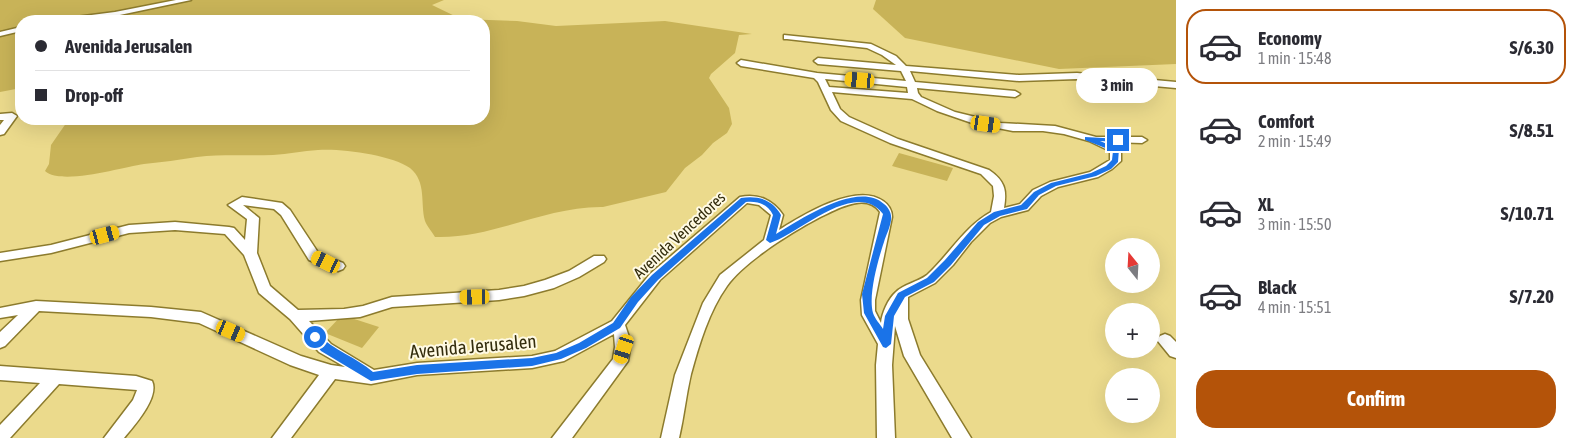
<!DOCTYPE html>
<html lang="en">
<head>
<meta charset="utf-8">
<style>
  body { margin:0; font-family:"Asap Condensed",sans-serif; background:#f7f7f7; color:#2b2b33; height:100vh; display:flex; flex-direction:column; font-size:19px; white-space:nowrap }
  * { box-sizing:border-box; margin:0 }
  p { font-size:16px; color:#7c7c81 }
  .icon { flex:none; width:28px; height:28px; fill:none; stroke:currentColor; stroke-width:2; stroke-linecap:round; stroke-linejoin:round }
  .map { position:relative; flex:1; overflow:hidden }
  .drawer { display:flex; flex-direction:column; background:#fff; width:400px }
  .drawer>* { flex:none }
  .guide { position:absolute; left:15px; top:15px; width:475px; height:110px; border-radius:20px; box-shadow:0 5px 20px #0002; display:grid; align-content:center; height:110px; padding:0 20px; background:#fff }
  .needle { width:32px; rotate:342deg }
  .buttons { position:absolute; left:1105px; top:238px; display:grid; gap:10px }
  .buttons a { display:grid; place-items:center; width:55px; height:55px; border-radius:50%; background:#fff; box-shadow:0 5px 20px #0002; font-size:25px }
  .end { position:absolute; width:22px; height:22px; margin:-11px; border:6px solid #1a73e8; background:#fff; box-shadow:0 0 0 2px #fff }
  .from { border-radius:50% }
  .bubble { position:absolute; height:35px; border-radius:18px; background:#fff; box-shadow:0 5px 20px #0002; font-size:16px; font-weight:700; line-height:35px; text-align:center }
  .car { position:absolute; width:15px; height:30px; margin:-15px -8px; border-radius:6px; box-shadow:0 0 4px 1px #0007; background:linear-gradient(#f5c518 24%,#345 0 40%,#f5c518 0 76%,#345 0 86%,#f5c518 0) }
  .guide b { display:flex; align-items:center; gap:18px; height:48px; font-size:19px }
  .guide b+b { border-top:1px solid #e1e1e2 }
  .guide i { width:12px; height:12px; background:#2b2b33 }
  ul { padding:9px 0 0; list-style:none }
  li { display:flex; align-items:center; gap:15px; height:75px; margin:0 10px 8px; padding:0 10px; border:2px solid transparent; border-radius:20px }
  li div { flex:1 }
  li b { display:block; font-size:19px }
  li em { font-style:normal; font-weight:700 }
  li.selected { border-color:#b45309 }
  li>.icon { width:45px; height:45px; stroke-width:1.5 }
  .action { display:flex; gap:10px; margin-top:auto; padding:10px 20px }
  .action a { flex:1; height:58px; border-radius:20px; background:#b45309; color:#fff; font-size:20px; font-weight:700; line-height:58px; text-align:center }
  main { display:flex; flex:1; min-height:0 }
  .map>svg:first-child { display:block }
</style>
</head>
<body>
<main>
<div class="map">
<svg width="1176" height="438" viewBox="0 0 1176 438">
  <rect width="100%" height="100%" fill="#ebda8c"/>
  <!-- green -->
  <g fill="#c8b358">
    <path d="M0,0h444l-12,5 29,14 56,2 39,5 109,-5 87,13 -13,1 -4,18 -24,21 -2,4 20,30 3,16 -5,9 -14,10 -11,12 -17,13 -19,24 -63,15c-57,-1 -110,32 -168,30 -3,-5 -8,-11 -10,-16 -5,-18 2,-39 -15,-53 -18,-13 -70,-20 -92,-18 -15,1 -30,4 -45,5 -26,1 -51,-1 -76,2 -18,3 -35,5 -53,7 -22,3 -82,22 -99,7l4,-7 2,-19 18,-26h415v-98h-463v67l-21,4z"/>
    <path d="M876,0h300v64l-117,5 -154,-31 -32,-29z"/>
    <path d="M899,153l54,15 -6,13 -55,-15z"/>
    <path d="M342,315l37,12 -17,21 -37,-15z"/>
  </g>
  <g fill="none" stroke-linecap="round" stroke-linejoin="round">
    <!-- minor casing -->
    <g stroke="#8c7b2d" stroke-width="3">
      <g id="minor">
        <path d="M176,0h15l-76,16 -39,5h-20l4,-2 55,-7z"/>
        <path d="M21,27v4l-21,5v-4z"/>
        <path d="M784,35l87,9 25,12 10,10 113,9 58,-2 99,9v6l-99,-9 -58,2 -109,-10 5,11 100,9 5,3 -5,3 -98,-9 1,5 3,4 34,15 45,11 55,3 41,11h46l5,3 -5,3 -32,-1 11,8v11l-9,8 -14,8 -40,10 -17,9 -13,14 -27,7 -11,6 -19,19 -18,23 -18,18 -27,14v22l12,36 51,83h-19l-48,-82 -9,-30 -3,39 3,73h-18l-1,-73 2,-21 -16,-29 -1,-15 19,-88c-11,-16 -31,-8 -45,-2 -30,13 -90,50 -108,76 -18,25 -28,59 -36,88 -5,21 -7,43 -12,64h-18l14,-63 28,-72 17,-28 44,-35 7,-25 -12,-10 -12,-2 -87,77 -35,45 6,18 -3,18 -56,77h-20l61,-79 2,-12 -1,-13 -50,27 -32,7 -115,7 -46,9 -36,-5 -44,59h-19l47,-63 -29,-10 -91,-42 -48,-6 -112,-6 -34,35 -5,2v-16l18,-17 -18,3v-10l36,-7 115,6 50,5 100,44 30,9 14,2 -26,-15 -29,-33 -31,-26 -15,-38 -19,-21 -50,-4 -46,3 -78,20 -51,8v-8l51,-8 78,-20 46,-3 54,5 5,1 11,12 2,-21 -19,-14 14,-8 40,6 8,7 29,44 24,9 2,3 -2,3 -5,2 -29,-11 -28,-45 -7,-6 -31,-4 16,13 -2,35 13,33 28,24 46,-1 19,-3 29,-9 107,-7 25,-4 21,-6 24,-9 25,-15h10l2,3 -2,3 -25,15 -25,11 -30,8 -25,4 -107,7 -32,10 -51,4 22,23 43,26 43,-7 115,-7 23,-5 57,-30 38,-47 90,-77c18,-4 33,3 43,18l-4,15c24,-15 77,-48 104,-29 6,4 9,10 9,16l-17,83v11l6,12c1,-10 7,-24 15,-31 8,-8 22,-10 31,-17 22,-20 37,-48 64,-63l3,-16 -1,-10 -12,-12 -91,-31 -49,-22 -10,-11 -13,-28 -4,-4 -73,-12 -4,-3 4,-3 76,13 89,8 -5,-10 -83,-7 -4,-3 4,-3 78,7 -14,-10 -15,-7 -80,-9h-3zM825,79l82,8 1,6 -79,-6zM832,92l80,7 25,12 35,12 41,8h30l21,3 25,7 21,10v9l-20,12 -40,10 -17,8 -13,14 -16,4c3,-18 1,-27 -15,-38l-91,-31 -49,-22 -9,-8z"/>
        <path d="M12,113l5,3 -13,18 -4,1v-10l4,-5h-4v-6z"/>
        <path d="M1165,334l5,2 6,6v16l-6,-2 -13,-16 3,-4z"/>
        <path d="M0,366l136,10 16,5c8,16 -18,45 -28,57h-20l29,-38 4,-10 -78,-6 -49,54h-10v-13l40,-42 -40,-3z"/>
      </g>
    </g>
    <!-- minor -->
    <use href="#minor" fill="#fff" fill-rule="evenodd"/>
  </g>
  <!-- route -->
  <path fill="#1a73e8" d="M1085,137l36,2v3h-3l-18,-1 19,8 -1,13 -7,7 -15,7 -40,10 -17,9 -12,14 -27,7 -16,9 -33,40 -17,17 -29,15 -11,19 -3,28 -5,4 -3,-1 -19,-34 -2,-19 21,-80c-27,-36 -83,19 -113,29l-4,-3 7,-25c-5,-11 -15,-14 -27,-13l-88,78 -20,22 -18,26 -34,20 -25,11 -29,7 -115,8 -46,7 -50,-30 -11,-14 1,-3h7c16,17 38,23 55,38l44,-7 115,-7 24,-5 23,-10 34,-20 18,-26 21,-22 89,-77c17,-3 32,2 40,17l-5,19c24,-14 82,-54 108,-30 5,4 8,10 7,16 -1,8 -5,15 -7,22 -6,18 -16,53 -11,71 2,6 7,11 10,16l2,-13 13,-23 29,-15 18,-18 33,-38 16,-10 27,-7 13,-13 17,-9 40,-10 15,-7 6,-6 1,-9 -28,-11z"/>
  <g text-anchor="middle" stroke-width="4" stroke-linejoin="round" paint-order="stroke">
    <!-- street labels -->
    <g font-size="16" fill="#342d0d" stroke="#fffae4">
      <text transform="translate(679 235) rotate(-43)" y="6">Avenida Vencedores</text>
    </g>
    <!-- near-street labels -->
    <g font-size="19" fill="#342d0d" stroke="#fffae4">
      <text transform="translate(473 346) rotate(-5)" y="7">Avenida Jerusalen</text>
    </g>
  </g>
</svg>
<div class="buttons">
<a><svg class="needle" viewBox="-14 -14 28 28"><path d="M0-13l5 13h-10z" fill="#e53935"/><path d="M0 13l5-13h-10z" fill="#7c7c81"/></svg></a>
<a>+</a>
<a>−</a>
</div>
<i class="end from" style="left:315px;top:337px"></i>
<i class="end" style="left:1118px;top:140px"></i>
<div class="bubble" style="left:1076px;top:68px;width:82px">3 min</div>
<i class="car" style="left:860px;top:80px;rotate:275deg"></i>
<i class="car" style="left:986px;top:124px;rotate:98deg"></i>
<i class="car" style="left:105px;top:235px;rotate:75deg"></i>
<i class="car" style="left:326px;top:262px;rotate:296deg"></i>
<i class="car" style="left:475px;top:297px;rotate:269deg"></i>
<i class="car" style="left:231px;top:331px;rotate:113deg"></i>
<i class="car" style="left:624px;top:349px;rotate:198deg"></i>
<div class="guide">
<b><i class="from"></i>Avenida Jerusalen</b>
<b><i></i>Drop-off</b>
</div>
</div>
<section class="drawer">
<ul>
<li class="selected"><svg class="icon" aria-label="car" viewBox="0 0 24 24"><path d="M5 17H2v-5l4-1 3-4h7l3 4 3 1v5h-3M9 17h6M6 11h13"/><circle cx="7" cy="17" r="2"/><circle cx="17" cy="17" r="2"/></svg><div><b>Economy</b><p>1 min · 15:48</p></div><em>S/6.30</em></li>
<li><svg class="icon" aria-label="car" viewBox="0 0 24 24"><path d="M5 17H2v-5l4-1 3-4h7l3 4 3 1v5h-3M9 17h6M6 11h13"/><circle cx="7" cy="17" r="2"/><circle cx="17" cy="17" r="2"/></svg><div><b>Comfort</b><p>2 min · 15:49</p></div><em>S/8.51</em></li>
<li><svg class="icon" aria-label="car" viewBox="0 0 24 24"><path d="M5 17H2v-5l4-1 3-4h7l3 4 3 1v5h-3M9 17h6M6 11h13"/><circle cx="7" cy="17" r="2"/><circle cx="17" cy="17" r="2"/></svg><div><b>XL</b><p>3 min · 15:50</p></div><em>S/10.71</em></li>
<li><svg class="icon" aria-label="car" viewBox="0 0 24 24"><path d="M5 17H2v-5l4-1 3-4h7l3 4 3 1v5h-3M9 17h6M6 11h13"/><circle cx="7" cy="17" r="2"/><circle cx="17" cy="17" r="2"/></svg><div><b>Black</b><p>4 min · 15:51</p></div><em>S/7.20</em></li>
</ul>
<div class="action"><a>Confirm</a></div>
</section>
</main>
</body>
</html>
